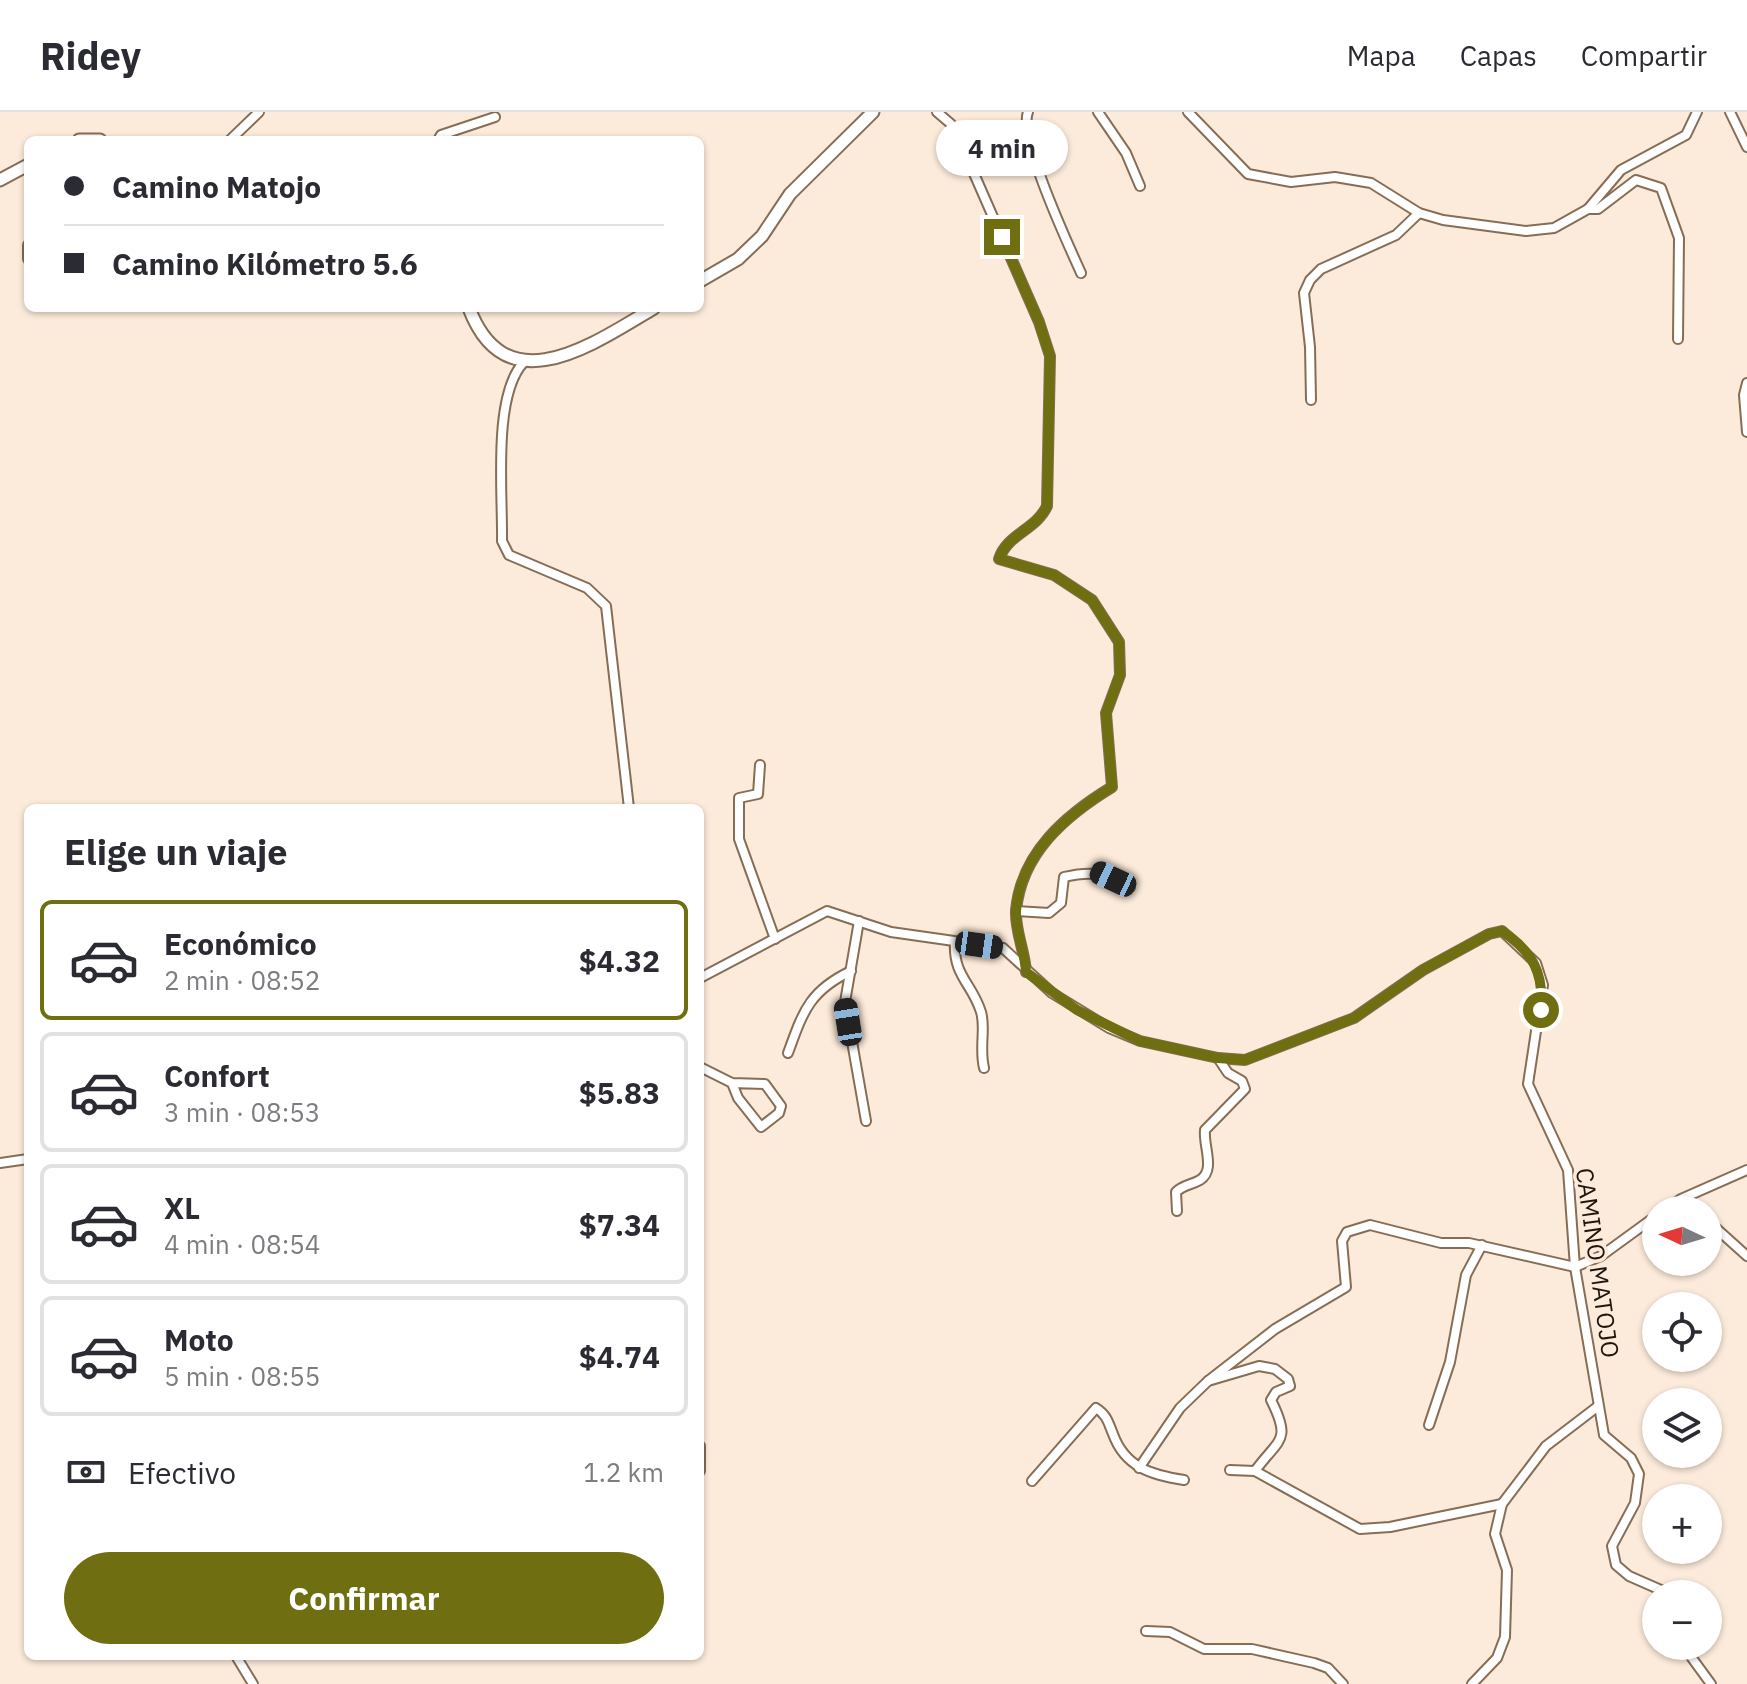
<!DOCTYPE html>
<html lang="es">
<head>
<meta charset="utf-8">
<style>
  body { margin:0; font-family:"IBM Plex Sans",sans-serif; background:#f2f2f3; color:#2b2b33; height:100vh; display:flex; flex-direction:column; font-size:30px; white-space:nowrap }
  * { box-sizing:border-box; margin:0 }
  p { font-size:26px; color:#7c7c81 }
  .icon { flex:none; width:44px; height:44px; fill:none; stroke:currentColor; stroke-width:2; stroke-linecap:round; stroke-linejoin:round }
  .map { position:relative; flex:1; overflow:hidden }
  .details { position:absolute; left:24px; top:692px; width:680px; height:856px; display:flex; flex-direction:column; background:#fff; border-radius:12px; box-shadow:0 2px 6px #0004 }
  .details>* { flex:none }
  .top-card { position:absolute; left:24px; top:24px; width:680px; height:176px; border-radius:12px; box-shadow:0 2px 6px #0004; display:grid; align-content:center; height:176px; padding:0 40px; background:#fff }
  .needle { width:52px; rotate:274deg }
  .controls { position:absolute; left:1642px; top:1084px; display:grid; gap:16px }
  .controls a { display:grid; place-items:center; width:80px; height:80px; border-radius:50%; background:#fff; box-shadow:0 2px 6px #0004; font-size:40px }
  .end { position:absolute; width:36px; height:36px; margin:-18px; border:10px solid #6f6e10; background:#fff; box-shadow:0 0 0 4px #fff }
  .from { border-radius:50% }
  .bubble { position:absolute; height:56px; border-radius:28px; background:#fff; box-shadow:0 2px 6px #0004; font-size:26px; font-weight:800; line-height:56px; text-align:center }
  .car { position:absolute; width:24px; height:48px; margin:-24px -12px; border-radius:10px; box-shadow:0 0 6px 2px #0007; background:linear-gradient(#222 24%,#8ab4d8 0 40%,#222 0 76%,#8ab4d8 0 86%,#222 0) }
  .top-card b { display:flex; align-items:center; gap:28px; height:76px; font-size:30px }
  .top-card b+b { border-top:2px solid #e1e1e2 }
  .top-card i { width:20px; height:20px; background:#2b2b33 }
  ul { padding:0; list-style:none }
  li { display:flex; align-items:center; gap:24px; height:120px; margin:0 16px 12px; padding:0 24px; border:4px solid #e1e1e2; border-radius:12px }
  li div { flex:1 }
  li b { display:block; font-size:30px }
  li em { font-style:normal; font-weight:800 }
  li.current { border-color:#6f6e10 }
  li>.icon { width:72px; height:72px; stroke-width:1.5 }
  h2 { padding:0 40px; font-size:36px; line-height:96px }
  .pay { display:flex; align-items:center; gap:20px; height:88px; padding:0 40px; font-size:30px }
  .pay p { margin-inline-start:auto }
  .action { display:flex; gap:16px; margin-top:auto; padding:16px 40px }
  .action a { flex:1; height:92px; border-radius:48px; background:#6f6e10; color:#fff; font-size:32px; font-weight:800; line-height:92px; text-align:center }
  header { display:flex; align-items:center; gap:48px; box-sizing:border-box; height:112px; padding:0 40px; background:#fff; border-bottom:2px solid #e1e1e2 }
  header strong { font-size:38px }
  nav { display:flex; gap:44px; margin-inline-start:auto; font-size:28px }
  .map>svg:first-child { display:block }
</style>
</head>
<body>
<header>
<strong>Ridey</strong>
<nav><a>Mapa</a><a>Capas</a><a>Compartir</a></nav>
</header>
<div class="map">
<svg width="1747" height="1572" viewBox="0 0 1747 1572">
  <rect width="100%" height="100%" fill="#fcebda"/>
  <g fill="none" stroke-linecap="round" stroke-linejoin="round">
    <!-- street casing -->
    <g stroke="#876d55" stroke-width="12">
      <g id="street">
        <path d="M937,0l14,12 14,29 74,169 11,34 -3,150c-11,24 -40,28 -48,53l55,16 38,25 27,42 1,33 -14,38 6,74c-46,28 -91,66 -96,124 -1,20 9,41 10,61"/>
        <path d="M1028,0c-10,25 40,132 53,161"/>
        <path d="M1098,0l28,41 14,33"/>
        <path d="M1188,0l60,62 43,8 44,-5 36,6 48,30 24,7 83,11 28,-3 34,-19 33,-39 65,-35 11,-23"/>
        <path d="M1730,0l17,35"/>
        <path d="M230,28l29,-28"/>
        <path d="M438,28l3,-5 54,-18"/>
        <path d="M1588,97h10l38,-29 25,8 18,50 -1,101"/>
        <path d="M28,133v14"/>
        <path d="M524,250c-32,33 -21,133 -22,179l7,14 78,33 19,18 23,202"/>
        <path d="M1747,271l-3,12 3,37"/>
        <path d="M1311,288l-1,-53 -6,-54 6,-13 11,-11 75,-34 23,-22"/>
        <path d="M760,653l-2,29 -19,4v41l36,100"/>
        <path d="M1016,799l33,2 12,-10 3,-26c31,-7 37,-3 66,10"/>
        <path d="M859,809l-14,81 21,119"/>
        <path d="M955,830c-2,34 17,41 26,70 5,16 -2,35 3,56"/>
        <path d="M700,866l127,-67 64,21 112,16 49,45 57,35 31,13 78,17 27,2 109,-42 69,-48 66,-36 13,-3 34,32 7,22 -15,99 40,86 7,97 29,168 27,23 8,16 -4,29 -23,43 4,19 13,11 41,18"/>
        <path d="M788,941c15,-41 21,-62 63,-82"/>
        <path d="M700,955l32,16 33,1 16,22 -2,7 -18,14 -23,-29 -6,-15"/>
        <path d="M0,1051l28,-4"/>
        <path d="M1665,1098l16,-11 66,-29"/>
        <path d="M1177,1099l-1,-19c7,-7 15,-7 24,-12 16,-10 3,-34 5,-50l40,-41 -3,-8 -14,-8 -10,-15"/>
        <path d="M1708,1109l39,35"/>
        <path d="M1208,1269l67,-52 71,-42 -4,-46 5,-9 23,-7 71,18h28l106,24 26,-11 55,-40"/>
        <path d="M1429,1313l21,-63 16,-87 16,-30"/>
        <path d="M700,1334v25"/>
        <path d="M1139,1356l41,-60 28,-27 51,-15 16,3 13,10 2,7 -14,6 -5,8c21,42 8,38 -16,71l-25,-1"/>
        <path d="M1255,1359l105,58 30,-2 112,-23"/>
        <path d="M1032,1369l64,-73c11,7 12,14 17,26 12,33 38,41 71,46"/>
        <path d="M1146,1519l24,1 34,17h48l62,14 14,5 15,16"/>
        <path d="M1689,1534l3,12 19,26"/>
        <path d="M236,1544l17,28"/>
        <path d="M1472,1572l25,-26 8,-21 2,-67 -12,-36 7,-30 44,-58 51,-39"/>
      </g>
    </g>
    <!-- secondary casing -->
    <g stroke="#876d55" stroke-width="15">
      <g id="secondary">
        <path d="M79,28h21"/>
        <path d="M0,68l28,-15"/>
        <path d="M700,169l38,-22 24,-23 28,-42 83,-82"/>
        <path d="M469,196c37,98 124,36 185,0"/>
      </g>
    </g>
    <!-- street -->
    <use href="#street" stroke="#fff" stroke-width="8"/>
    <!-- secondary -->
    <use href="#secondary" stroke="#fff" stroke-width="11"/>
  </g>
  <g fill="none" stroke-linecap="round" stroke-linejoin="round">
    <!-- route -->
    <path stroke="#6f6e10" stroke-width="10" d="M1002,125l37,85 11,34 -3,150c-11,24 -40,28 -48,53l55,16 38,25 27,42 1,33 -14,38 6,74c-45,28 -92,66 -96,124 -1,20 9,40 10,61l51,38 63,31 78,17 27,2 109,-42 69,-48 66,-36 13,-3c31,21 42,42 39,79"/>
  </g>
  <g text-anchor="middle" stroke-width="7" stroke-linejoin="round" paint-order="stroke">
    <!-- street labels -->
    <g font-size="24" fill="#1f150c" stroke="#fcebda">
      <text transform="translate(1597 1151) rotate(82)" y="8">CAMINO MATOJO</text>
    </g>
  </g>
</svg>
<div class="controls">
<a><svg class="needle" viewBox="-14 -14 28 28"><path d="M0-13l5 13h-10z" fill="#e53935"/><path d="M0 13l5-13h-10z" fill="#7c7c81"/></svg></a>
<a><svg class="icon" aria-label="locate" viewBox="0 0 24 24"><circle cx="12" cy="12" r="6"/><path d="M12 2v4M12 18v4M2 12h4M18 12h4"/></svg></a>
<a><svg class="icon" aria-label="layers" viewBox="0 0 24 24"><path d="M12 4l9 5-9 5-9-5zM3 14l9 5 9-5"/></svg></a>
<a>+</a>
<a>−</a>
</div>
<i class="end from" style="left:1541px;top:898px"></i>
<i class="end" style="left:1002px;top:125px"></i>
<div class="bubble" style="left:936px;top:8px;width:132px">4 min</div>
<i class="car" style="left:1113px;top:767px;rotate:295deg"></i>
<i class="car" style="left:979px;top:833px;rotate:98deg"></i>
<i class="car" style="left:848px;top:910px;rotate:351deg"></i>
<div class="top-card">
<b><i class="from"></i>Camino Matojo</b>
<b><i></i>Camino Kilómetro 5.6</b>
</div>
<section class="details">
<h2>Elige un viaje</h2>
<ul>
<li class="current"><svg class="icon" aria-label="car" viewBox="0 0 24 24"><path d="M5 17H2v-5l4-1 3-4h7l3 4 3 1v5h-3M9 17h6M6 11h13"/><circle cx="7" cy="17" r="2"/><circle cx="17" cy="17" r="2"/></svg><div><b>Económico</b><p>2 min · 08:52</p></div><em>$4.32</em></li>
<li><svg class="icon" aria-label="car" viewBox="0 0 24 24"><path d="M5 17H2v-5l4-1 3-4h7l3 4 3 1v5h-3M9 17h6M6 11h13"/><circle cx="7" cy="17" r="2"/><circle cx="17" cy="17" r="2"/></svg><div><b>Confort</b><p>3 min · 08:53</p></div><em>$5.83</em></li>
<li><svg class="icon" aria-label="car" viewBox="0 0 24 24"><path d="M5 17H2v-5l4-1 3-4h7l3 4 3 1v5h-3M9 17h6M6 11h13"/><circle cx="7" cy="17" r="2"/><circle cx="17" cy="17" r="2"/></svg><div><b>XL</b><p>4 min · 08:54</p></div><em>$7.34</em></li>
<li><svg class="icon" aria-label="car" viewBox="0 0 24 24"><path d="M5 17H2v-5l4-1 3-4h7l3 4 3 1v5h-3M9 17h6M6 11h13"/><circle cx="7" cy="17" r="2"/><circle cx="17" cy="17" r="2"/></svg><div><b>Moto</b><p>5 min · 08:55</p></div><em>$4.74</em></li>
</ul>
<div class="pay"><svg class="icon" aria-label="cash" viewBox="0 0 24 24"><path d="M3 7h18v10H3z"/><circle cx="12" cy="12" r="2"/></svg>Efectivo<p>1.2 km</p></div>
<div class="action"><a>Confirmar</a></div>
</section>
</div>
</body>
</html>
